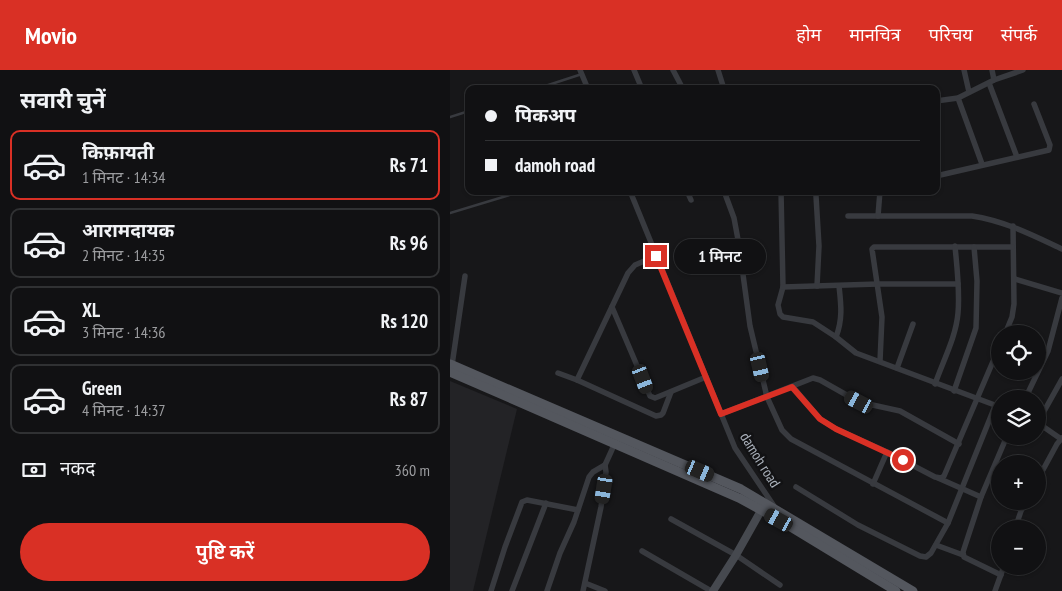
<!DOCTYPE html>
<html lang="hi">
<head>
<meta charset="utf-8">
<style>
  body { margin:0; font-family:"PT Sans Narrow","Noto Sans Devanagari",sans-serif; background:#1e1f21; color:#f1f3f6; height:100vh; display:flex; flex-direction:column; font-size:19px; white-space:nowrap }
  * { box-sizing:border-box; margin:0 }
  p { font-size:16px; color:#9c9da0 }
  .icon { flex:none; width:28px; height:28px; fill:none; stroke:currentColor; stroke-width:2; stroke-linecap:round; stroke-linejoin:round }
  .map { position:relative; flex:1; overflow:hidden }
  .details { display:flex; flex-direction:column; background:#111113; width:450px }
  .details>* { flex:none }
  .hud { position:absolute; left:15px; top:15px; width:475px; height:110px; border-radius:10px; box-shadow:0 1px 4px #0004,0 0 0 1px #303133; display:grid; align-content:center; height:110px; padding:0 20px; background:#111113 }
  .buttons { position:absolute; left:541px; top:255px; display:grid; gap:10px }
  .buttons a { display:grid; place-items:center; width:55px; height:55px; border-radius:50%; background:#111113; box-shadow:0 1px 4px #0004,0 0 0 1px #303133; font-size:25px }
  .end { position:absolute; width:22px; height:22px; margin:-11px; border:6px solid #d93025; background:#fff; box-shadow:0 0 0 2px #fff }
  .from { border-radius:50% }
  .bubble { position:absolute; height:35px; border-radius:18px; background:#111113; box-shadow:0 1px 4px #0004,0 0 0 1px #303133; font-size:16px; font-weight:600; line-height:35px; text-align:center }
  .car { position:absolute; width:15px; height:30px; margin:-15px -8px; border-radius:6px; box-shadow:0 0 4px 1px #0007; background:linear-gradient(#222 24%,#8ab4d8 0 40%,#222 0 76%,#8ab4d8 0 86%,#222 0) }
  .hud b { display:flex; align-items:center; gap:18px; height:48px; font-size:19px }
  .hud b+b { border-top:1px solid #303133 }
  .hud i { width:12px; height:12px; background:#f1f3f6 }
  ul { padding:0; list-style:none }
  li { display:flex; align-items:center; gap:15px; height:70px; margin:0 10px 8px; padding:0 10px; border:2px solid #303133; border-radius:10px }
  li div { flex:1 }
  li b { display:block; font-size:19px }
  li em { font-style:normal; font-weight:600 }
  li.current { border-color:#d93025 }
  li>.icon { width:45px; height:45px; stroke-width:1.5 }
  h2 { padding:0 20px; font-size:22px; line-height:60px }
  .pay { display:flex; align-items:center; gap:12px; height:55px; padding:0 20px; font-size:19px }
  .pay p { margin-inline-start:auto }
  .action { display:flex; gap:10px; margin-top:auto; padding:10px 20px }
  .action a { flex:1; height:58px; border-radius:30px; background:#d93025; color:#fff; font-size:20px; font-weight:600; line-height:58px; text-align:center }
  header { display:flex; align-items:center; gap:30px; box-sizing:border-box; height:70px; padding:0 25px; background:#d93025; color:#fff }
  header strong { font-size:24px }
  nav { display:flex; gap:28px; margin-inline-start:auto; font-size:18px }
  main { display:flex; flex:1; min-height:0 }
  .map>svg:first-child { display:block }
</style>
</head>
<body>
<header>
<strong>Movio</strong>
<nav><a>होम</a><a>मानचित्र</a><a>परिचय</a><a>संपर्क</a></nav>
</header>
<main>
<section class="details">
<h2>सवारी चुनें</h2>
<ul>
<li class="current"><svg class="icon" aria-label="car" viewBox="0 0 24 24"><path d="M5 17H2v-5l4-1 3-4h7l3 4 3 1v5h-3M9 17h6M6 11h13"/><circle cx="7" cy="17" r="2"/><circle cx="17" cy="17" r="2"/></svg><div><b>किफ़ायती</b><p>1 मिनट · 14:34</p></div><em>Rs 71</em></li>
<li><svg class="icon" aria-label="car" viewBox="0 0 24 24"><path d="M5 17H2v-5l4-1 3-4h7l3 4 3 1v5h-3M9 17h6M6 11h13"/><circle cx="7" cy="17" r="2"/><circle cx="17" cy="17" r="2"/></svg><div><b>आरामदायक</b><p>2 मिनट · 14:35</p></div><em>Rs 96</em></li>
<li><svg class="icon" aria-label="car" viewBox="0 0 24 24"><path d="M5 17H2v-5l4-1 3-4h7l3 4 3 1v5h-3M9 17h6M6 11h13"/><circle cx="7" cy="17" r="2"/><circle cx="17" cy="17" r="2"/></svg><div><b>XL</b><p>3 मिनट · 14:36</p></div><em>Rs 120</em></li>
<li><svg class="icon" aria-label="car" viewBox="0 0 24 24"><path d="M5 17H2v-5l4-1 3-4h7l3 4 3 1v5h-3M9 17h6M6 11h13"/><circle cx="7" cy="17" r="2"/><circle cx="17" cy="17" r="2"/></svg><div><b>Green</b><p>4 मिनट · 14:37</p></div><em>Rs 87</em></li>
</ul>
<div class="pay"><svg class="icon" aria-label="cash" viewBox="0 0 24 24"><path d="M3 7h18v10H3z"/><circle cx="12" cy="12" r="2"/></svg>नकद<p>360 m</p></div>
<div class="action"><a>पुष्टि करें</a></div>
</section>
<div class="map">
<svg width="612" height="521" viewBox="0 0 612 521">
  <rect width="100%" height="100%" fill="#171719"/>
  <!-- built -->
  <path fill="#232326" d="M0,311l67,28 -44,182h-23z"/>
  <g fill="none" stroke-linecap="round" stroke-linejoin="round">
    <!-- lane -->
    <g stroke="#383a3f" stroke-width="2.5">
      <path d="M86,19l46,-15"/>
      <path d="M0,47l19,-6"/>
      <path d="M0,143l73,-22"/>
    </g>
    <!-- street -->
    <g stroke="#383a3f" stroke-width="5.5">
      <path d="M130,0l8,19"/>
      <path d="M184,0l8,19"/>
      <path d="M223,0l10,19"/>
      <path d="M268,0l6,19"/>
      <path d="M514,0l5,22"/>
      <path d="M542,0l2,10"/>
      <path d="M539,13l28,74"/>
      <path d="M508,28l24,66"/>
      <path d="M486,31l22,-3 36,-18 29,-10"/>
      <path d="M486,106l113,-26 1,-5 -16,-41"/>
      <path d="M180,121l105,257 39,58"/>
      <path d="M237,121l4,9"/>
      <path d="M274,121l10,27 5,27 11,81 17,71 15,33 9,9 157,84"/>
      <path d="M331,121l2,96 -5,18 2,9 3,3 30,5 23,15 20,16 144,54"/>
      <path d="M366,126l3,50 -2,40"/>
      <path d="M398,146h124c33,5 60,19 90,33"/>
      <path d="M428,146l2,-25"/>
      <path d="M565,209l47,14"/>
      <path d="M333,217l95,-3h80"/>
      <path d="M162,237l38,89 5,2 5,-2 46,-19"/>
      <path d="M555,264l7,-17 2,-13 -1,-78"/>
      <path d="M386,267c7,-18 5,-33 3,-51"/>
      <path d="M430,291l2,-44 -10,-68 2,-2h138"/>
      <path d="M2,295l13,-89"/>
      <path d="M447,298l16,-44"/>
      <path d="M108,303l19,7 79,36 5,-1 2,-2 8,-21"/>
      <path d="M127,310l51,-107 7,-8 21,-9"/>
      <path d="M485,314c8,-23 21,-47 23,-71 2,-22 -1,-45 -3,-67"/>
      <path d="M343,317l27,32 16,10 51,23 48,25 6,1 3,-2 56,-131"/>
      <path d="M504,321l22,-63 1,-47 -3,-34"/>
      <path d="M575,329l23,-48 14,-53"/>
      <path d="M271,344l92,-36 7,2 39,22 41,9 59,33"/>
      <path d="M588,352l24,-43"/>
      <path d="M588,353l23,16"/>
      <path d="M488,408l43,19"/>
      <path d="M588,409l19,-35 5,-6"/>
      <path d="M423,414l14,-32"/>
      <path d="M346,417l62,38 62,31 6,1 5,-4 17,-30 47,-117"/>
      <path d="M221,449l65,36 44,30"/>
      <path d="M565,459l6,-18 5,-10"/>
      <path d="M486,475l27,10"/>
      <path d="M192,481l69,40"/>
      <path d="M551,505l-37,-18 -1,-5 18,-55 26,-61"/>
      <path d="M135,513l20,8"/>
      <path d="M41,521l14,-44 17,-45 5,-2 51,10"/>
      <path d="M62,521l34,-88"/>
      <path d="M97,521l13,-38 14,-31 15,-45 4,-5 12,-7"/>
      <path d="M133,521l18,-84 5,-35 -1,-7 10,-22"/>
      <path d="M545,521l9,-25"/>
    </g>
    <!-- secondary -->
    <path stroke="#46494f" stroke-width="8" d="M263,521l23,-36 27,-48"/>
    <!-- primary -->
    <g stroke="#54575e" stroke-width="9">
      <path d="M0,294l291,125 172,102"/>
      <path d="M0,302l289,126 40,22 117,71"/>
    </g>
  </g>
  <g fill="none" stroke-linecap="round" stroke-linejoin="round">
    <!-- route -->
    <path stroke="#d93025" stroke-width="6" d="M206,186l65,158 71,-27 28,32 16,10 67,31"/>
  </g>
  <g text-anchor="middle" stroke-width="5" stroke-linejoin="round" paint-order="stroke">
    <!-- street labels -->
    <g font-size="15" fill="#a9b0ba" stroke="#121214">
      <text transform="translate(310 390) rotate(58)" y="5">damoh road</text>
    </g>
  </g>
</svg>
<div class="buttons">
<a><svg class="icon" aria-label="locate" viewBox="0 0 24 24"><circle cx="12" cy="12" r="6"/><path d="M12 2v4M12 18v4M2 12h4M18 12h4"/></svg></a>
<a><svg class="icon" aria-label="layers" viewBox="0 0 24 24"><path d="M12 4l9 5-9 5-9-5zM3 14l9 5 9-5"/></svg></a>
<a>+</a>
<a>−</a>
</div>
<i class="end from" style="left:453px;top:390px"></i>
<i class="end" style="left:206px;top:186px"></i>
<div class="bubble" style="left:224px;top:169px;width:92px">1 मिनट</div>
<i class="car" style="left:310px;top:297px;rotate:167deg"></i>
<i class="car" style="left:193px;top:309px;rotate:159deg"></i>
<i class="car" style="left:409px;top:332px;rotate:298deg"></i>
<i class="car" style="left:250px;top:401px;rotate:113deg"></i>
<i class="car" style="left:154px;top:419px;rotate:189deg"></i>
<i class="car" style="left:329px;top:450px;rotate:299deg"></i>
<div class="hud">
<b><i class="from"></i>पिकअप</b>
<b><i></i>damoh road</b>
</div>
</div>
</main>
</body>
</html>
